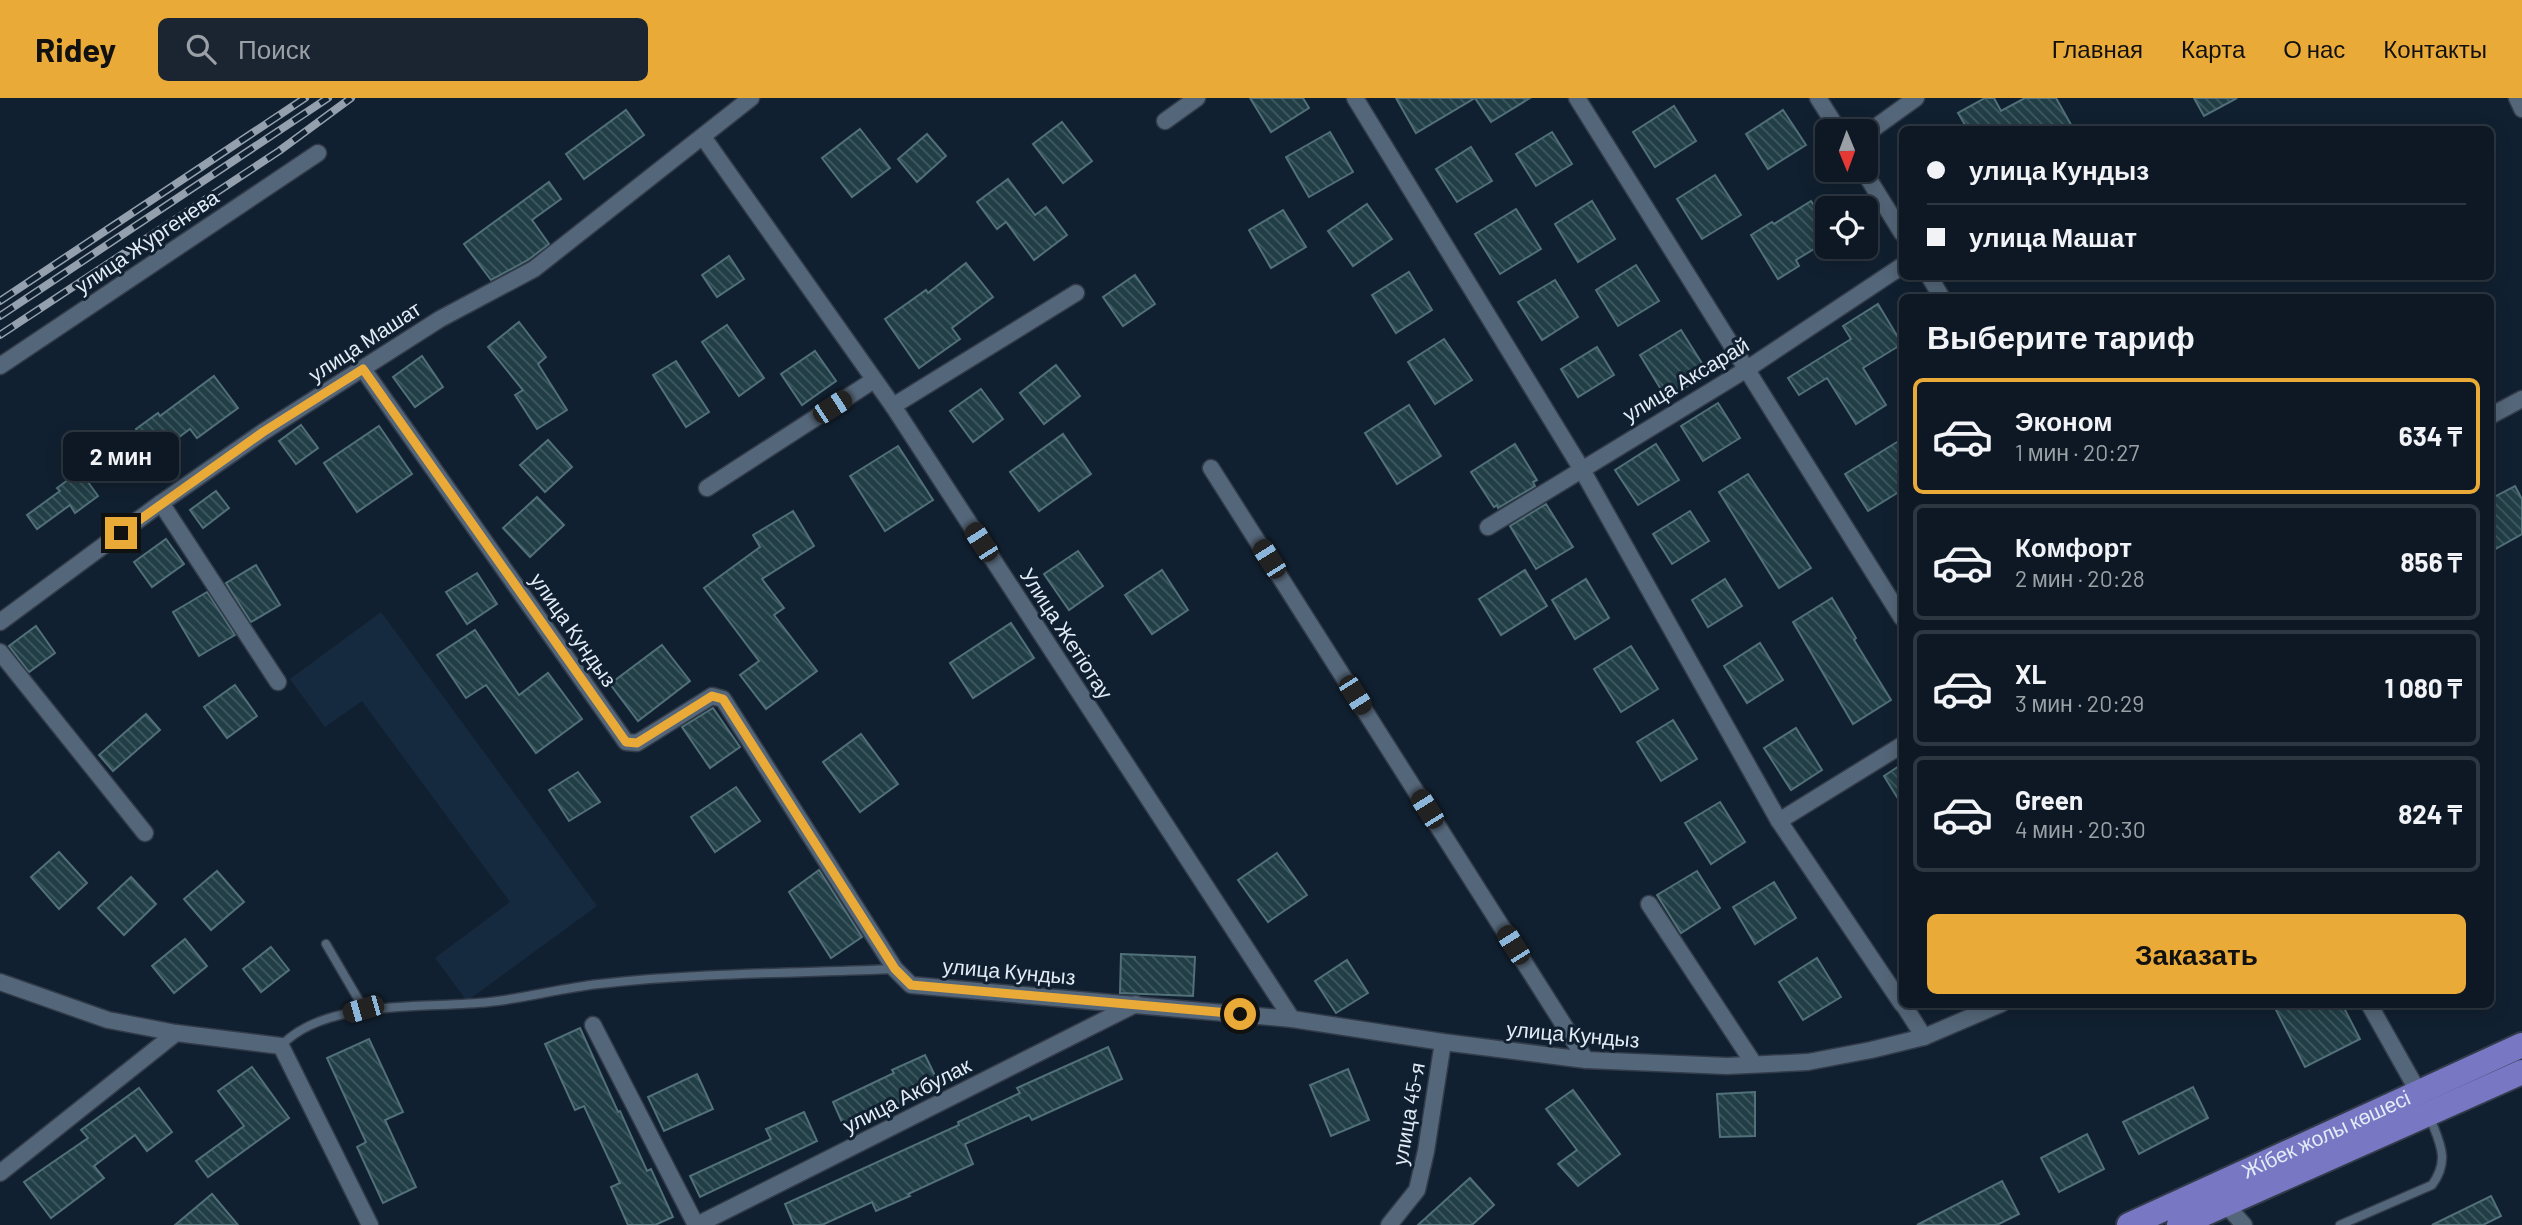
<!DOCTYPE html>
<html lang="ru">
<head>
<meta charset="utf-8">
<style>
  body { margin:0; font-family:Barlow,sans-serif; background:#1b2531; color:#f1f3f6; height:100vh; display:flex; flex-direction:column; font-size:26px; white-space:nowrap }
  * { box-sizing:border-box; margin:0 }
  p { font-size:23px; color:#9aa0a6 }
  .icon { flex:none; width:38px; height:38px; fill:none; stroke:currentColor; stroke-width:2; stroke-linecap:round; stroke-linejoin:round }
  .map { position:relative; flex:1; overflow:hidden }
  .sheet { position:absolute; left:1899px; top:196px; width:595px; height:714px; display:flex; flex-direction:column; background:#0d1824; border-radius:10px; box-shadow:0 4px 18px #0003,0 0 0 2px #2d3741 }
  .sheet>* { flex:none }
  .guide { position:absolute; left:1899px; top:28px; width:595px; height:154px; border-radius:10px; box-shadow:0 4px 18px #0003,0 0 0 2px #2d3741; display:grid; align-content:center; height:154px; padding:0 28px; background:#0d1824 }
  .needle { width:46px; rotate:179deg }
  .tools { position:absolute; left:1815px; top:21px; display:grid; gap:14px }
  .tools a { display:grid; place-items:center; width:63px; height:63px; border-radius:10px; background:#0d1824; box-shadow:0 4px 18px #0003,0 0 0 2px #2d3741; font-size:35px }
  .end { position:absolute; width:32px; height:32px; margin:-16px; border:9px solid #eaaa38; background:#111; box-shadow:0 0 0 4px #111 }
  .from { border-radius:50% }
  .bubble { position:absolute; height:49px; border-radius:10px; background:#0d1824; box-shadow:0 4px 18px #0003,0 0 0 2px #2d3741; font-size:23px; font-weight:700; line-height:49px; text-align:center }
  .car { position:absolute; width:21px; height:42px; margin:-21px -10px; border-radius:9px; box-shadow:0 0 5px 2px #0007; background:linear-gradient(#222 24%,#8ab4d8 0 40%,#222 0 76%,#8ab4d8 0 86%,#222 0) }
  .guide b { display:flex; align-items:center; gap:24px; height:66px; font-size:26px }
  .guide b+b { border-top:2px solid #2d3741 }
  .guide i { width:18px; height:18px; background:#f1f3f6 }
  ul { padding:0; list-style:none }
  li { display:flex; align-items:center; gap:21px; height:116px; margin:0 14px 10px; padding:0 14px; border:4px solid #2d3741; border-radius:10px }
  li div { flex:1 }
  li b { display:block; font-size:26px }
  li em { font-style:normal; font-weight:700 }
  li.active { border-color:#eaaa38 }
  li>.icon { width:63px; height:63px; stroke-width:1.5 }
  h2 { padding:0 28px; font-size:32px; line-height:84px }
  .action { display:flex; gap:14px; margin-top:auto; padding:14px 28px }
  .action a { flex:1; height:80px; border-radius:10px; background:#eaaa38; color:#111; font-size:28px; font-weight:700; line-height:80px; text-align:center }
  header { display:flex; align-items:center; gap:42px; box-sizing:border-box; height:98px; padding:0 35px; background:#eaaa38; color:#111 }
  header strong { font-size:33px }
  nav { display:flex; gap:38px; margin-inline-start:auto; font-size:24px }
  .search { width:490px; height:63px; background:#1b2531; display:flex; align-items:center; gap:18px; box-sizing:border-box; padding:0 24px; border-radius:10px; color:#9aa0a6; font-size:26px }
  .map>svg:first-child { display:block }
</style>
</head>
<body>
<header>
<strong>Ridey</strong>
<div class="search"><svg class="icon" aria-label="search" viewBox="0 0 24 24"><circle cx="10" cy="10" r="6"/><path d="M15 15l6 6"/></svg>Поиск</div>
<nav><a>Главная</a><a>Карта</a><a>О нас</a><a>Контакты</a></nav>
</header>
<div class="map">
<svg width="2522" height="1127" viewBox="0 0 2522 1127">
  <defs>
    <pattern id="building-back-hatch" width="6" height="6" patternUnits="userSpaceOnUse" patternTransform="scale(1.75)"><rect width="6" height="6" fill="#213e46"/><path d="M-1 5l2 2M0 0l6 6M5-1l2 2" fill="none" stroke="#415a61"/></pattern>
  </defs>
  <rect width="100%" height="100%" fill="#112030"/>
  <!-- built -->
  <path fill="#162a3f" d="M381,514l216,294 -130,95 -32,-43 75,-56 -148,-201 -37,26 -35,-48z"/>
  <!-- building -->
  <g fill="url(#building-back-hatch)" stroke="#517078" stroke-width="2">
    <path d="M1250,0h53l6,10 -38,24z"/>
    <path d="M1396,0h79l-59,35z"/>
    <path d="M1475,0h55l-39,24z"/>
    <path d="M1985,0h9l7,13 24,-13h31l18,32h-106l-10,-17z"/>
    <path d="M2194,0h43l-33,18z"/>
    <path d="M1674,8l22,35 -41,26 -22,-35z"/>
    <path d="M626,12l18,25 -60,44 -18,-25z"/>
    <path d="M1783,12l23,35 -38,24 -22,-35z"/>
    <path d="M1062,24l30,39 -29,22 -30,-39z"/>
    <path d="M860,31l30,39 -38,29 -30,-39z"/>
    <path d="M1330,34l23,40 -44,25 -23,-40z"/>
    <path d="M1552,34l20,32 -36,22 -20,-32z"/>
    <path d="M927,36l19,22 -29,26 -19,-23z"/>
    <path d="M1471,49l21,34 -35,21 -21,-33z"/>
    <path d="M1715,77l26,40 -39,24 -25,-40z"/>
    <path d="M1008,81l27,36 11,-8 21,28 -33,25 -28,-38 -9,7 -20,-27z"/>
    <path d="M549,84l12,17 -29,21 17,24 -21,16 -37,20 -27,-36z"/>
    <path d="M1592,103l23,38 -37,23 -23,-38z"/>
    <path d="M1811,103l16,24v16l-31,19 3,6 -21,13 -27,-44 21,-13 2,2z"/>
    <path d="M1367,106l25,35 -39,27 -25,-35z"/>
    <path d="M1516,111l25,40 -41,25 -25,-40z"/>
    <path d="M1283,112l23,37 -35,21 -22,-38z"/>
    <path d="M729,158l15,23 -27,18 -15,-22z"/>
    <path d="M966,165l27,34 -41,31 8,11 -41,29 -34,-49 41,-29 2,3z"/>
    <path d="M1636,167l23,36 -41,25 -22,-36z"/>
    <path d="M1409,174l23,38 -36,23 -24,-38z"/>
    <path d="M1135,177l20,29 -32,22 -20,-29z"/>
    <path d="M1555,182l23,37 -36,23 -24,-38z"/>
    <path d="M1878,206l24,40 -39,24 23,37 -30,19 -29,-46 -28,17 -11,-17 63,-39 -8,-13z"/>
    <path d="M519,224l27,35 -8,7 29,46 -30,19 -22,-34 8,-5 -35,-43z"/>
    <path d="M727,227l37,53 -25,18 -37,-54z"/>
    <path d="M1681,232l27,43 -41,26 -27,-44z"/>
    <path d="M1444,241l28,41 -37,24 -27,-42z"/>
    <path d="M1597,249l17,28 -36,22 -17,-28z"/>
    <path d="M815,253l21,30 -34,24 -21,-31z"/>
    <path d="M422,258l21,31 -28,20 -22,-30z"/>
    <path d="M676,263l33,51 -23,15 -33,-52z"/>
    <path d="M1056,267l24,31 -36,28 -24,-31z"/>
    <path d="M214,278l24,32 -41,30 -7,-9 -35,26 -19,-26 22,-16 2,3z"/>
    <path d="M981,291l22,30 -30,23 -23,-31z"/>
    <path d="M1718,305l22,35 -37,23 -22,-35z"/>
    <path d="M1409,307l32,51 -44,28 -32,-51z"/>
    <path d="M301,327l17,23 -22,16 -17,-23z"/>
    <path d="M379,328l33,48 -55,38 -33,-49z"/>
    <path d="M1063,336l28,40 -52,37 -29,-39z"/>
    <path d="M1902,341v51l-34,21 -23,-37z"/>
    <path d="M548,342l24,27 -27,25 -25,-27z"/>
    <path d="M1515,346l22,36 -4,2 2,4 -37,22 -1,-3 -3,2 -23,-35z"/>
    <path d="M1656,346l23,36 -41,25 -23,-35z"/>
    <path d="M898,348l35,54 -48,31 -35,-55z"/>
    <path d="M80,373l18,25 -23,17 -5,-8 -33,24 -10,-14 33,-24 -3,-3z"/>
    <path d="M1748,376l63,94 -32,20 -60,-96z"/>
    <path d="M2515,388l7,13v35l-32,18v-53z"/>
    <path d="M216,393l13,17 -26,20 -13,-18z"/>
    <path d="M537,399l27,28 -34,32 -27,-29z"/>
    <path d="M1546,406l27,43 -37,22 -26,-43z"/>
    <path d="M793,413l21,35 -52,33 22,29 -10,7 43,56 -51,38 -26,-34 19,-14 -55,-73 56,-41 -7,-12z"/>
    <path d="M1690,413l19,30 -37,23 -19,-30z"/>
    <path d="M166,441l18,25 -32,23 -18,-25z"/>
    <path d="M1078,453l25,35 -34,24 -25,-36z"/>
    <path d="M256,467l24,40 -29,17 -25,-39z"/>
    <path d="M1162,472l26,40 -36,24 -27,-39z"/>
    <path d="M1525,472l22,36 -46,29 -22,-36z"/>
    <path d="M477,475l20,31 -30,20 -21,-32z"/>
    <path d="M1586,481l23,39 -34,21 -23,-39z"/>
    <path d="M1725,481l17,27 -34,21 -16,-27z"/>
    <path d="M207,494l28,43 -36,21 -26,-44z"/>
    <path d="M1832,500l24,40 -2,2 37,60 -38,24 -60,-102z"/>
    <path d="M1011,525l23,35 -61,40 -23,-35z"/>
    <path d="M36,528l19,27 -26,19 -20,-26z"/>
    <path d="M475,532l44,65 29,-22 34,46 -46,34 -50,-68 -20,13 -29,-43z"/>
    <path d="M1760,545l23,37 -36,23 -23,-37z"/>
    <path d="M662,547l28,36 -52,40 -28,-37z"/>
    <path d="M1631,548l27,43 -37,23 -27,-43z"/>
    <path d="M235,587l22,31 -30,22 -23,-31z"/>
    <path d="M713,610l27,39 -30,21 -28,-41z"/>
    <path d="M146,616l14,16 -47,41 -14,-16z"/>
    <path d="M1673,622l24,39 -36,22 -24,-39z"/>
    <path d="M1796,630l26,42 -31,20 -27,-42z"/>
    <path d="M861,636l37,50 -38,28 -37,-50z"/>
    <path d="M1902,666v41l-18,-29z"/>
    <path d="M578,674l22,30 -31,19 -20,-31z"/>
    <path d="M736,689l24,34 -45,31 -24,-35z"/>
    <path d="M1720,704l25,40 -34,22 -26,-41z"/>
    <path d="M59,754l28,31 -28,26 -28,-32z"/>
    <path d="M1277,755l30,42 -39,27 -30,-42z"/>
    <path d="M819,772l43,67 -31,21 -42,-66z"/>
    <path d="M217,773l27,31 -33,28 -27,-31z"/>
    <path d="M1697,773l23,37 -39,25 -24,-38z"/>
    <path d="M131,779l25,27 -32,31 -26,-27z"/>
    <path d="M1774,784l22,36 -41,26 -22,-37z"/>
    <path d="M185,841l22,27 -33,27 -22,-27z"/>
    <path d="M271,849l18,23 -28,22 -18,-23z"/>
    <path d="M1121,856l74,3 -2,39 -73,-3z"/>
    <path d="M1817,860l24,39 -38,23 -24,-38z"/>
    <path d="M1347,862l21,33 -32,20 -21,-32z"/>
    <path d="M2273,906h69l18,35 -55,28z"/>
    <path d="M580,930l38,84 2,-1 27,60 4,-2 22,48 -18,8h-27l-17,-38 9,-4 -36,-77 -9,4 -30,-66z"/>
    <path d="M369,941l34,73 -18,8 31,67 -33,16 -26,-56 9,-5 -39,-84z"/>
    <path d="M1108,949l14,32 -90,41 -3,-5 -64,29 8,20 -65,30 2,2 -34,15 -4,-9 -50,23h-28l-9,-21 174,-79 -1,-3 62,-29 -3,-5z"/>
    <path d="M925,957l15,31 -95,43 -12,-27 61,-29 -2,-3z"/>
    <path d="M252,969l37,51 -81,59 -12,-16 48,-35 -26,-35z"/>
    <path d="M1348,971l21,51 -38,16 -21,-51z"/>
    <path d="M697,976l16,35 -49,22 -16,-34z"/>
    <path d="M2193,989l15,31 -69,36 -16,-32z"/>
    <path d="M139,990l33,44 -25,19 -12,-16 -41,31 10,12 -53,40 -27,-36 64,-44 -7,-8z"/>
    <path d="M1573,992l47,64 -42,32 -20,-22 19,-14 -31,-41z"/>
    <path d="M1755,994v44l-35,1 -3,-43z"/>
    <path d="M804,1014l13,29 -117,56 -10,-21 81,-37 -5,-10z"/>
    <path d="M2087,1036l17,35 -45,23 -18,-34z"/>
    <path d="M1470,1080l24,27 -22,20h-54z"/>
    <path d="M2002,1083l17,33 -22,11h-80z"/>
    <path d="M212,1096l26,31h-63z"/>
    <path d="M2491,1098l10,20 -18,9h-51z"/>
  </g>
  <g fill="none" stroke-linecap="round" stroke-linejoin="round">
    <!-- service casing -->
    <g stroke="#323b49" stroke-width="11">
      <g id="service">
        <path d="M326,846l38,65"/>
        <path d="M281,948c44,-48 147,-37 208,-44 37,-4 73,-14 110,-18 98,-11 198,-11 296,-15"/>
        <path d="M2340,1127l92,-40c19,-26 7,-43 -3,-70"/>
      </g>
    </g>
    <!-- minor casing -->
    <g stroke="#323b49" stroke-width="19">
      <g id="minor">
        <path d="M1355,0l226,370 198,353 123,183"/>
        <path d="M1577,0l325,520"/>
        <path d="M1818,0l21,33"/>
        <path d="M2517,0l5,11"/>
        <path d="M1165,23l32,-23"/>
        <path d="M1866,36l50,-36"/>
        <path d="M703,39l190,269 399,613"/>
        <path d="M1863,72l39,63"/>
        <path d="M1929,178l13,22"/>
        <path d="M0,268l318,-213"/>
        <path d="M363,271l263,373 11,1 75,-47 11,3 172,270 16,16 381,34 151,23 143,18 141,6 81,-4 63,-12 53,-13 77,-33"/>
        <path d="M893,308l183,-113"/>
        <path d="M2490,318l32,-17"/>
        <path d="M1211,370l375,592"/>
        <path d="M707,390l167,-108"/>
        <path d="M161,405l117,179"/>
        <path d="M1488,429l259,-158 155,-103"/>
        <path d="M0,524l161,-119 102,-71 177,-113 94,-50 217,-171"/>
        <path d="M0,554l145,181"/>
        <path d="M1779,723l123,-76"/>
        <path d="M1649,806l105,160"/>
        <path d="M0,884l108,38 68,13 105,13 89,179"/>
        <path d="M1903,906l21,33"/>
        <path d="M2369,906l50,89"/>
        <path d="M593,927l103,200"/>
        <path d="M0,1075l176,-140"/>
        <path d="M2220,1100l24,27"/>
        <path d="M697,1127l439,-221"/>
        <path d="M1389,1127l28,-35 9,-39 17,-109"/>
      </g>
    </g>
    <!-- primary casing -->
    <g stroke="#323b49" stroke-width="28">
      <g id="primary">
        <path id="s1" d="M2129,1127l393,-180"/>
        <path d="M2179,1127l343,-153"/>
      </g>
    </g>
    <!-- service -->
    <use href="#service" stroke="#546679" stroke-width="8"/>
    <!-- minor -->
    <use href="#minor" stroke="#546679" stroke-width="16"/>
    <!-- primary -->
    <use href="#primary" stroke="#7777c3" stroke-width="24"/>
    <!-- rail casing -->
    <g stroke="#94a0ad" stroke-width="8">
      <g id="rail">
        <path d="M0,203l305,-203"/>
        <path d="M0,218l328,-218"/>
        <path d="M0,237l279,-184 72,-53"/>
      </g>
    </g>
    <!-- rail -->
    <use href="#rail" stroke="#112030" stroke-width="5" stroke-dasharray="16" stroke-linecap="butt"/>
  </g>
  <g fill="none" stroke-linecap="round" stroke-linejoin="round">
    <!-- route -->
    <path stroke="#eaaa38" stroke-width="9" d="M121,435l142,-101 100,-63 263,373 11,1 75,-47 11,3 172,270 16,16 329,29"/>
  </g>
  <g text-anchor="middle" stroke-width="6" stroke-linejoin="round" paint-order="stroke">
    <!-- street labels -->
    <g font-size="21" fill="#e2ecf7" stroke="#112030">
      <text transform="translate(147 144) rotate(-34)" y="7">улица Жургенева</text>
      <text transform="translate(365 244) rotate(-33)" y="7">улица Машат</text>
      <text transform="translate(1686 282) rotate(-31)" y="7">улица Аксарай</text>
      <text transform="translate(573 532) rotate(55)" y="7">улица Кундыз</text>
      <text transform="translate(1066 536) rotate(57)" y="7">Улица Жетіотау</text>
      <text transform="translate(1009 874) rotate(5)" y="7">улица Кундыз</text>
      <text transform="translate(1573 937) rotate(5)" y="7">улица Кундыз</text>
      <text transform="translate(907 998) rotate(-27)" y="7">улица Акбулак</text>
      <text transform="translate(1409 1016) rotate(-80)" y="7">улица 45-я</text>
      <text dy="7" stroke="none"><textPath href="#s1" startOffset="217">Жібек жолы көшесі</textPath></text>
    </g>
  </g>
</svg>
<div class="tools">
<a><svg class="needle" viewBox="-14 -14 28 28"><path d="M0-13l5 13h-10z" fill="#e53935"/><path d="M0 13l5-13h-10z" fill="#9aa0a6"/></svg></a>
<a><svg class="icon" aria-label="locate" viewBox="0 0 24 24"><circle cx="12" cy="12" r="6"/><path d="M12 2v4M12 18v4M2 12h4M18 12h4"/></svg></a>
</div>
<i class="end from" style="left:1240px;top:916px"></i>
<i class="end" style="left:121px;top:435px"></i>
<div class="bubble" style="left:63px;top:334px;width:116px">2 мин</div>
<i class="car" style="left:832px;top:309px;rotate:57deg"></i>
<i class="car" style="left:981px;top:444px;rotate:327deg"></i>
<i class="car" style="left:1269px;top:461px;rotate:328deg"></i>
<i class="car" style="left:1355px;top:597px;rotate:148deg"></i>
<i class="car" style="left:1427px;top:711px;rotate:328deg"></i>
<i class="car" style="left:1513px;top:847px;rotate:328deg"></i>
<i class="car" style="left:363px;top:911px;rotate:254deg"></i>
<div class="guide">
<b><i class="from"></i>улица Кундыз</b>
<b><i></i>улица Машат</b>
</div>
<section class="sheet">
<h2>Выберите тариф</h2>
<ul>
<li class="active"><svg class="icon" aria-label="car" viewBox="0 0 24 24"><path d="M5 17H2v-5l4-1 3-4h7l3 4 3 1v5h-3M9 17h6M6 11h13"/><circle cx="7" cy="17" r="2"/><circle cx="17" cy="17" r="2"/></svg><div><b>Эконом</b><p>1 мин · 20:27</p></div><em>634 ₸</em></li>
<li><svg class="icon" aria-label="car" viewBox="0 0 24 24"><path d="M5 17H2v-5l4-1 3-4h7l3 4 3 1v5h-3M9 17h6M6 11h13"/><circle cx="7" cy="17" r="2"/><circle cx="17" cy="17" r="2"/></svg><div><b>Комфорт</b><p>2 мин · 20:28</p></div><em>856 ₸</em></li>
<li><svg class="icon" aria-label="car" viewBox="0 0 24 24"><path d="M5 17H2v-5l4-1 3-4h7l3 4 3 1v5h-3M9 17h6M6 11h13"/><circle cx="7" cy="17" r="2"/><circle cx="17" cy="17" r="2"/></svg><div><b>XL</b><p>3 мин · 20:29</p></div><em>1 080 ₸</em></li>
<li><svg class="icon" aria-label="car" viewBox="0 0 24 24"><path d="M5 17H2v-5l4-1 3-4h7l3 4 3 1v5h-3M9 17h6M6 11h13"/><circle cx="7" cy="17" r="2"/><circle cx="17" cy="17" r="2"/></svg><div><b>Green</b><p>4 мин · 20:30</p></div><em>824 ₸</em></li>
</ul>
<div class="action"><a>Заказать</a></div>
</section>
</div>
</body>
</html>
